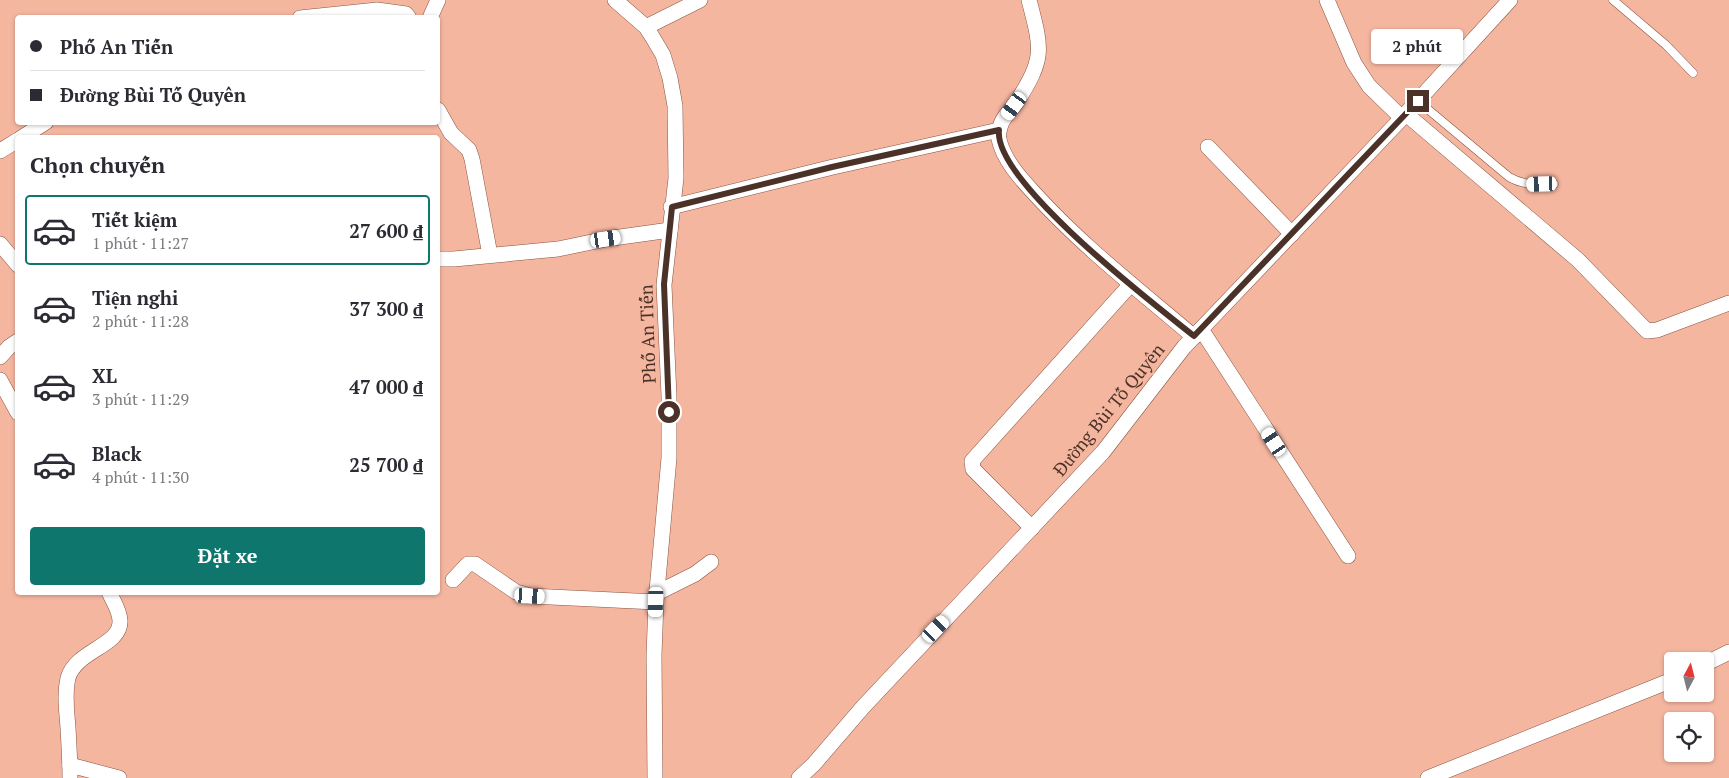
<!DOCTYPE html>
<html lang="vi">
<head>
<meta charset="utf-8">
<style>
  body { margin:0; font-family:"PT Serif",serif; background:#f2f2f3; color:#2b2b33; height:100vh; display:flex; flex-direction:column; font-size:19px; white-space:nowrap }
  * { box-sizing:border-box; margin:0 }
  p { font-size:16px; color:#7c7c81 }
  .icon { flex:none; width:28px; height:28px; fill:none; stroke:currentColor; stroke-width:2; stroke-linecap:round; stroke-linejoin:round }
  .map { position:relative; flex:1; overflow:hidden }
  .details { position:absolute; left:15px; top:135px; width:425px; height:460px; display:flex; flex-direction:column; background:#fff; border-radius:5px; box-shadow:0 1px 4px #0004 }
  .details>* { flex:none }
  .banner { position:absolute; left:15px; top:15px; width:425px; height:110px; border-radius:5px; box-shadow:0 1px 4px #0004; display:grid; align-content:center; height:110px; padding:0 15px; background:#fff }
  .needle { width:32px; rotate:7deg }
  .controls { position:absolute; left:1664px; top:652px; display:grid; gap:10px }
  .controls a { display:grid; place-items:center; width:50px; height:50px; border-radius:5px; background:#fff; box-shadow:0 1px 4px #0004; font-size:25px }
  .end { position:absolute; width:22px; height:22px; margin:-11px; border:6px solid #4b3229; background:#fff; box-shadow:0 0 0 2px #fff }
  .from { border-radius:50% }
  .bubble { position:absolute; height:35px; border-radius:5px; background:#fff; box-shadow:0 1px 4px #0004; font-size:16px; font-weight:600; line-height:35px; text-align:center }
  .car { position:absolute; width:15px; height:30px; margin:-15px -8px; border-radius:6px; box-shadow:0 0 4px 1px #0007; background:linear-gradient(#fff 24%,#345 0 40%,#fff 0 76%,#345 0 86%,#fff 0) }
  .banner b { display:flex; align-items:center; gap:18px; height:48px; font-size:19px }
  .banner b+b { border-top:1px solid #e1e1e2 }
  .banner i { width:12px; height:12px; background:#2b2b33 }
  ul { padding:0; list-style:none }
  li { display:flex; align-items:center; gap:15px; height:70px; margin:0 10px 8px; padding:0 5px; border:2px solid transparent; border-radius:5px }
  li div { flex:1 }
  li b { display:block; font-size:19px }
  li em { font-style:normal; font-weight:600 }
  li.current { border-color:#0f766e }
  li>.icon { width:45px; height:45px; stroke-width:1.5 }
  h2 { padding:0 15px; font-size:22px; line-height:60px }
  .button { display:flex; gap:10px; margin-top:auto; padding:10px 15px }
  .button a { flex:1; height:58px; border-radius:5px; background:#0f766e; color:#fff; font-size:20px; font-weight:600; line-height:58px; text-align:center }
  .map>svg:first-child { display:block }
</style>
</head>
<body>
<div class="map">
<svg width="1729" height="778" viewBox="0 0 1729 778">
  <rect width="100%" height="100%" fill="#f5b6a0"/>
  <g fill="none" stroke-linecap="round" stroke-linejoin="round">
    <!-- service casing -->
    <g stroke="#8a533f" stroke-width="9">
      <g id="service">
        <path d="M1613,0l53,45 27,28"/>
        <path d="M1418,101l91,76c16,9 27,7 45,7"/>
      </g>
    </g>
    <!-- minor casing -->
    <g stroke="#8a533f" stroke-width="16">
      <g id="minor">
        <path d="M615,0l31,27 7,11 10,17 7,23 5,28 1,72 -12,107 5,111v62l-13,144 -2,53 1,123"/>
        <path d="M1029,0c13,50 16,58 -13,103 -5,7 -15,16 -16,25 -1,3 -2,8 -1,11 4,20 21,39 35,54 48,53 105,97 160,144"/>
        <path d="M1327,0l27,63 15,23 33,32"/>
        <path d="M300,18l77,-8 29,4 3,4"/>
        <path d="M430,18l8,-18"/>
        <path d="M646,27l54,-27"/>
        <path d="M438,110l13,23 18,17 3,9 18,96"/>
        <path d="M1406,114l172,146 69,71 10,-1 72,-27"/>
        <path d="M21,138l25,-16"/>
        <path d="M1208,147l84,87"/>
        <path d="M0,151l18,-11"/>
        <path d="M671,207l162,-40 166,-37"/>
        <path d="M0,244l18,21"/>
        <path d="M438,259h16l104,-10 48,-10 64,-9"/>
        <path d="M1201,329l147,227"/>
        <path d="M0,357l9,-10 9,-6"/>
        <path d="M0,380l18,33"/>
        <path d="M1032,528l-59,-59 -1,-8 159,-177"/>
        <path d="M453,580l15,-16h7l41,28 14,4 126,6"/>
        <path d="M657,593l38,-19 16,-12"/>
        <path d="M1705,664l24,-12"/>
        <path d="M70,765l49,13"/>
        <path d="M70,778c0,-17 -1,-33 -2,-50 -1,-16 -4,-33 0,-50 8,-28 53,-32 52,-57 0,-10 -7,-20 -11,-29"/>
        <path d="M799,778l15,-14 49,-57 240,-255 81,-105 218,-229 108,-118"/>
        <path d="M1428,778l244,-98"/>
      </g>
    </g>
    <!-- service -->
    <use href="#service" stroke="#fff" stroke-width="8"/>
    <!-- minor -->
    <use href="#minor" stroke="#fff" stroke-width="15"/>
  </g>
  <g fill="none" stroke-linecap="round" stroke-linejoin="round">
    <!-- route -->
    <path stroke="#4b3229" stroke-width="6" d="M669,412l-5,-128 8,-77 160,-40 167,-37c-6,51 155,174 195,206l224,-235"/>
  </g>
  <g text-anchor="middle" stroke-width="4.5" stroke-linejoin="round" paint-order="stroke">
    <!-- street labels -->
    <g font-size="18" fill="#4b3229" stroke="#f5b6a0">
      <text transform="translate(648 334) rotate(-92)" y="6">Phố An Tiến</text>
      <text transform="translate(1109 410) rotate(-51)" y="6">Đường Bùi Tố Quyên</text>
    </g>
  </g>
</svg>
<div class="controls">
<a><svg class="needle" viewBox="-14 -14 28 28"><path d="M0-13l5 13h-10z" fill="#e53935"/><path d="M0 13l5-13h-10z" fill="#7c7c81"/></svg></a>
<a><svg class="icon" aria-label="locate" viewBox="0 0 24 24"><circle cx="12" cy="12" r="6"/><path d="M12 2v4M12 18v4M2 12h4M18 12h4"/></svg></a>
</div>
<i class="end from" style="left:669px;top:412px"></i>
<i class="end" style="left:1418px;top:101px"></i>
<div class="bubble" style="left:1371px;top:29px;width:92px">2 phút</div>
<i class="car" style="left:1014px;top:106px;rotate:216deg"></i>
<i class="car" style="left:1542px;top:184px;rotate:268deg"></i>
<i class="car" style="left:606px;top:239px;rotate:82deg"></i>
<i class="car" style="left:1274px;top:442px;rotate:327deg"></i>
<i class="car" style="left:530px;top:596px;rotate:93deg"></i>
<i class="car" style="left:656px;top:602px;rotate:182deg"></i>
<i class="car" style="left:936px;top:629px;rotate:44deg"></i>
<div class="banner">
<b><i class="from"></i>Phố An Tiến</b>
<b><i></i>Đường Bùi Tố Quyên</b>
</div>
<section class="details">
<h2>Chọn chuyến</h2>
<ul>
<li class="current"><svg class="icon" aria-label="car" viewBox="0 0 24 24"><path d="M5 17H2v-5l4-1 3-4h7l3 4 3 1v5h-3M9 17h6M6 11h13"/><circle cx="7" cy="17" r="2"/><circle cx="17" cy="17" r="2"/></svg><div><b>Tiết kiệm</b><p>1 phút · 11:27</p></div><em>27 600 ₫</em></li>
<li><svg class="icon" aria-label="car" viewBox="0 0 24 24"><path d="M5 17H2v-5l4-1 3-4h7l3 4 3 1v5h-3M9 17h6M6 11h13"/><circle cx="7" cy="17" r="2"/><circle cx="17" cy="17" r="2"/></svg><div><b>Tiện nghi</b><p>2 phút · 11:28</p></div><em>37 300 ₫</em></li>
<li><svg class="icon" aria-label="car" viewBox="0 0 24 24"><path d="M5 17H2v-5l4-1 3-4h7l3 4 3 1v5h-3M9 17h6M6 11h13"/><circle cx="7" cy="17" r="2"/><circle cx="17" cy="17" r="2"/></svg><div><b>XL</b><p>3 phút · 11:29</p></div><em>47 000 ₫</em></li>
<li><svg class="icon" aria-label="car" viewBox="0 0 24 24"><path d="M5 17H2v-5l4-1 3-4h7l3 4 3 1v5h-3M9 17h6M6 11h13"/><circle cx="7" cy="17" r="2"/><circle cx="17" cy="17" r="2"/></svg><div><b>Black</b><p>4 phút · 11:30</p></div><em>25 700 ₫</em></li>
</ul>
<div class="button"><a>Đặt xe</a></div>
</section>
</div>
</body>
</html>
